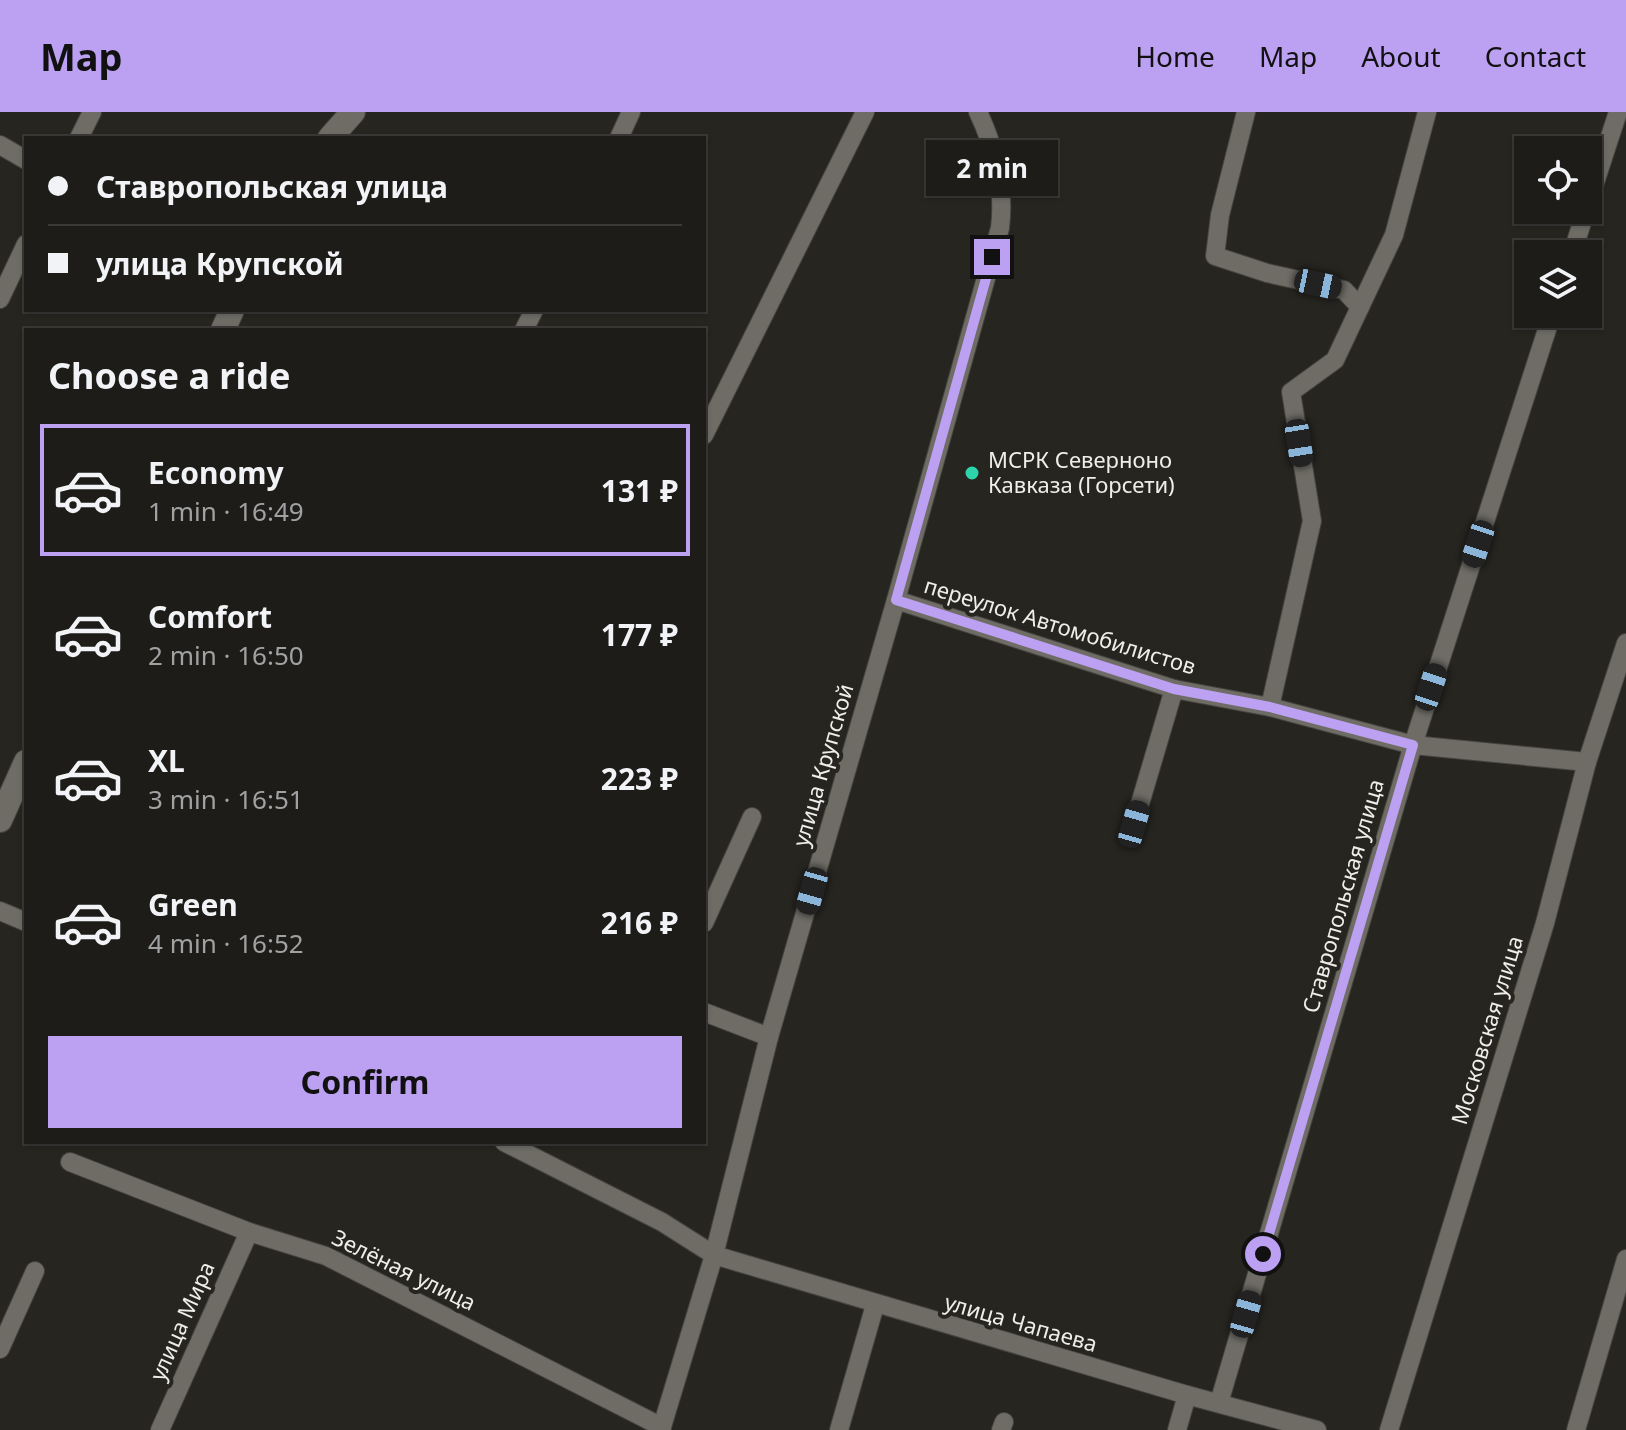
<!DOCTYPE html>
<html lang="en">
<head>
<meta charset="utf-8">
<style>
  body { margin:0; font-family:"Noto Sans",sans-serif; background:#2a2925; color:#f1f3f6; height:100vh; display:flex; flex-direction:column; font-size:30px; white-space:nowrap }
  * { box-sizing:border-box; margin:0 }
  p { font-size:26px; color:#a0a1a2 }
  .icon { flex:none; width:44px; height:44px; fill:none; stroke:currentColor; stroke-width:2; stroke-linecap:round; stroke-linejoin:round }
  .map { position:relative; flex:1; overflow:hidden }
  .details { position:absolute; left:24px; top:216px; width:682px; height:816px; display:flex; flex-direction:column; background:#1d1c18; border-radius:0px; box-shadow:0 2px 6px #0004,0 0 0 2px #3b3a37 }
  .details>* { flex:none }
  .guide { position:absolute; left:24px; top:24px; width:682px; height:176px; border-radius:0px; box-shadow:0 2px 6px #0004,0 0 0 2px #3b3a37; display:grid; align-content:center; height:176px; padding:0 24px; background:#1d1c18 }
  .controls { position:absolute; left:1514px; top:24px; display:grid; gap:16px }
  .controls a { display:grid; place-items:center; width:88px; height:88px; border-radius:0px; background:#1d1c18; box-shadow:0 2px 6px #0004,0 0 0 2px #3b3a37; font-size:40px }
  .end { position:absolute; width:36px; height:36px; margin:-18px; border:10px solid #bca0f2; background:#111; box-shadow:0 0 0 4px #111 }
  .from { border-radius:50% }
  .bubble { position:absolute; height:56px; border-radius:0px; background:#1d1c18; box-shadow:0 2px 6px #0004,0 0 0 2px #3b3a37; font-size:26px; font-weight:700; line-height:56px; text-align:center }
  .car { position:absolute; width:24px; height:48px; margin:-24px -12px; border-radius:10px; box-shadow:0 0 6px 2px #0007; background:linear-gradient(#222 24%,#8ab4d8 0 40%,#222 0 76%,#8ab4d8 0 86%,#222 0) }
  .guide b { display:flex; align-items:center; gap:28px; height:76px; font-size:30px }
  .guide b+b { border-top:2px solid #3b3a37 }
  .guide i { width:20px; height:20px; background:#f1f3f6 }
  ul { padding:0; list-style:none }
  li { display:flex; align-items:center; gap:24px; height:132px; margin:0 16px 12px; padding:0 8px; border:4px solid transparent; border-radius:0px }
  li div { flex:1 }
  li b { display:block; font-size:30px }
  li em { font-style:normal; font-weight:700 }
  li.selected { border-color:#bca0f2 }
  li>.icon { width:72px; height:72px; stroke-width:1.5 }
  h2 { padding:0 24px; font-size:36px; line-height:96px }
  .cta { display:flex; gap:16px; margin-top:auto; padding:16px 24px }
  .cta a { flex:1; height:92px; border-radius:0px; background:#bca0f2; color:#111; font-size:32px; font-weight:700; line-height:92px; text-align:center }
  header { display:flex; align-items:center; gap:48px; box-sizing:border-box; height:112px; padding:0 40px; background:#bca0f2; color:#111 }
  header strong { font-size:38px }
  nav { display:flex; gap:44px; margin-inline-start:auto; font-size:28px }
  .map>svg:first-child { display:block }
</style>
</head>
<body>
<header>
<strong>Map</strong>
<nav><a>Home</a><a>Map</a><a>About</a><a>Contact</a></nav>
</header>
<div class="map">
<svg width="1626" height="1318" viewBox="0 0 1626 1318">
  <rect width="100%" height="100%" fill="#272520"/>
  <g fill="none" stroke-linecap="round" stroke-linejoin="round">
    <!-- minor casing -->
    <g stroke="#46443f" stroke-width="20">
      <g id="minor">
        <path d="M1246,0l-26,103 -5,41 52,17 77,17 16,17"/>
        <path d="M79,26l13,-26"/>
        <path d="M619,26l12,-26"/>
        <path d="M0,33l26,15"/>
        <path d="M1588,92l30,-92"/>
        <path d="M1572,142l14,-44"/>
        <path d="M0,187l26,-55"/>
        <path d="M524,218l10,-20"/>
        <path d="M704,323l161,-323"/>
        <path d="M896,488l278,89 96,18 143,38 174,17"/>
        <path d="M1270,595l42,-186 -21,-129 44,-32 59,-125 33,-123"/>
        <path d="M1134,712l40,-135"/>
        <path d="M0,799l26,11"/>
        <path d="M704,811l48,-106"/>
        <path d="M704,900l65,25"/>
        <path d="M504,1030l158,80 52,33 473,140 130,35"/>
        <path d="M70,1050l179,70 77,24 336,171"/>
        <path d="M0,1237l35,-78"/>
        <path d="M1219,1291l194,-658 139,-431"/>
        <path d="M160,1318l89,-198"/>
        <path d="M661,1318l53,-175 55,-218 127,-437 104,-372c5,-41 -4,-78 -22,-116"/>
        <path d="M839,1318l36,-125"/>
        <path d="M1001,1318l3,-8"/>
        <path d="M1177,1318l10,-35"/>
        <path d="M1389,1318l156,-507 42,-161 39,-119"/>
        <path d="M1576,1318l50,-171"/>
      </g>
    </g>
    <!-- secondary casing -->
    <g stroke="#46443f" stroke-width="26">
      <g id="secondary">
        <path d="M330,26l23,-26"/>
        <path d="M223,218l9,-20"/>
        <path d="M0,708l26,-58"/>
      </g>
    </g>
    <!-- minor -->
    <use href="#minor" stroke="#6e6c65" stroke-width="18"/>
    <!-- secondary -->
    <use href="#secondary" stroke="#6e6c65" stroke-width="24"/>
  </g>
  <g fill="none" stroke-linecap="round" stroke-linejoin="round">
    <!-- route -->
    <path stroke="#bca0f2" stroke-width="10" d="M992,145l-96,343 278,89 96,18 143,38 -150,509"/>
  </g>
  <!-- markers -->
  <circle fill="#2ed4aa" stroke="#272520" stroke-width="3" cx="972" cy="361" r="8"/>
  <g text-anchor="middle" stroke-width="8" stroke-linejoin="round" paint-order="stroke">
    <!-- poi labels -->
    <g font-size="22" fill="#efeeea" stroke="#272520" text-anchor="start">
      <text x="988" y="356">МСРК Северноно<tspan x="988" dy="25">Кавказа (Горсети)</tspan></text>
    </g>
    <!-- street labels -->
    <g font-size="22" fill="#efeeea" stroke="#272520">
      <text transform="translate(1060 514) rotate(17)" y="8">переулок Автомобилистов</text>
      <text transform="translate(823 653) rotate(-74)" y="8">улица Крупской</text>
      <text transform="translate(1343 784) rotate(-74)" y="8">Ставропольская улица</text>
      <text transform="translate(1487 918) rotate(-73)" y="8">Московская улица</text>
      <text transform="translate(404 1158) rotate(26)" y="8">Зелёная улица</text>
      <text transform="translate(182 1209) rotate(-66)" y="8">улица Мира</text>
      <text transform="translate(1021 1211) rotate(16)" y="8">улица Чапаева</text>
    </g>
  </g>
</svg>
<div class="controls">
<a><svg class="icon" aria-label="locate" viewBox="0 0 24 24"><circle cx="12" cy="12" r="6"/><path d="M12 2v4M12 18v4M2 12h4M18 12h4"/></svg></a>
<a><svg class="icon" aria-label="layers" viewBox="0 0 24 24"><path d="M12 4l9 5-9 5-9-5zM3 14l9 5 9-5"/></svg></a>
</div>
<i class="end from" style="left:1263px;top:1142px"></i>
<i class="end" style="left:992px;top:145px"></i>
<div class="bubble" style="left:926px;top:28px;width:132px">2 min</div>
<i class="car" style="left:1318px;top:172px;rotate:102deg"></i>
<i class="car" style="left:1299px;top:331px;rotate:171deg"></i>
<i class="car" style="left:1478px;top:432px;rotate:198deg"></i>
<i class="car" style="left:1431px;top:575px;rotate:18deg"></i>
<i class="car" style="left:1134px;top:712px;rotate:16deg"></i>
<i class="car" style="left:812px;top:779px;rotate:196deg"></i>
<i class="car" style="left:1246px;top:1202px;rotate:16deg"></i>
<div class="guide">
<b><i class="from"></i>Ставропольская улица</b>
<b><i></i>улица Крупской</b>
</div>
<section class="details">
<h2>Choose a ride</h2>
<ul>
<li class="selected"><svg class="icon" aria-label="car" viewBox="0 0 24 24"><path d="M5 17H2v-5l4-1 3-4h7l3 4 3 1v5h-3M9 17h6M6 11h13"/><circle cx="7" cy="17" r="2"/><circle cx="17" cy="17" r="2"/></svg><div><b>Economy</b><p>1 min · 16:49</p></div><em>131 ₽</em></li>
<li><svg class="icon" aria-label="car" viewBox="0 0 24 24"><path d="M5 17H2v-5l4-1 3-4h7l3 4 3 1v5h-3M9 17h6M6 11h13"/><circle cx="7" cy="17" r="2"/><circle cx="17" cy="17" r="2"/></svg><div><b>Comfort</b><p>2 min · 16:50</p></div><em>177 ₽</em></li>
<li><svg class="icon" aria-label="car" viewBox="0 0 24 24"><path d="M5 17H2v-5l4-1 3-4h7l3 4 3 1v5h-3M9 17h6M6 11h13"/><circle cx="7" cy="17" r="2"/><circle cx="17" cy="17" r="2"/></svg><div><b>XL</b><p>3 min · 16:51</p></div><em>223 ₽</em></li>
<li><svg class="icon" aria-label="car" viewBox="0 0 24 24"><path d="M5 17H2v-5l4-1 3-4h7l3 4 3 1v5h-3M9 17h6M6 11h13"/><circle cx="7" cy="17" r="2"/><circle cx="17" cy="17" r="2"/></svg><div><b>Green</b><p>4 min · 16:52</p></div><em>216 ₽</em></li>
</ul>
<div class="cta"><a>Confirm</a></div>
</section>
</div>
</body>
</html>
